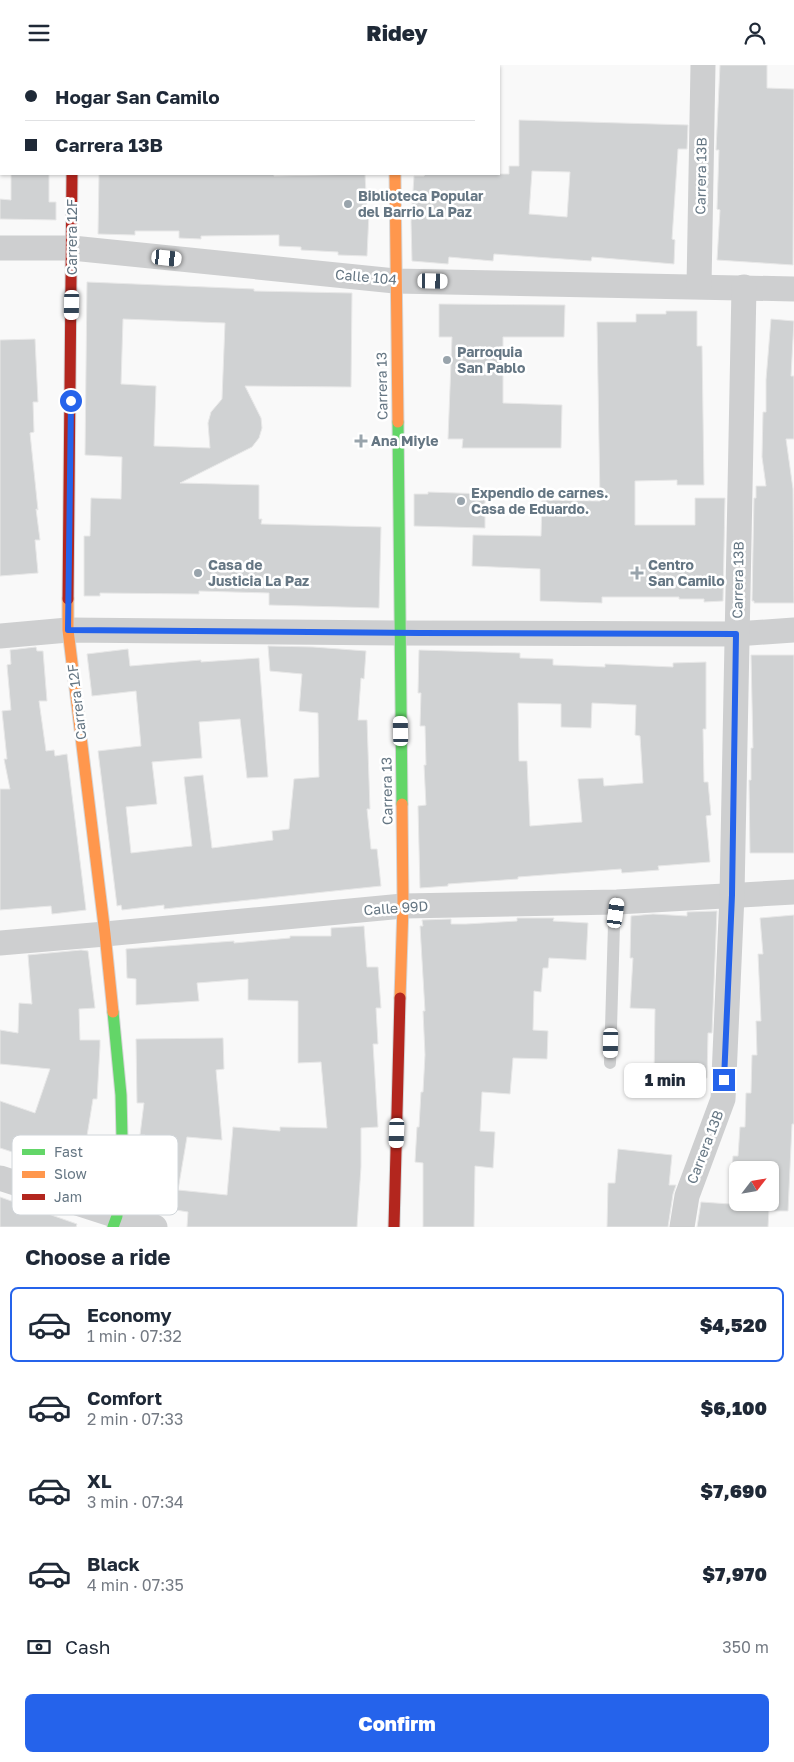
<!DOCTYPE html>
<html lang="en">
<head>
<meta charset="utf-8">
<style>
  body { margin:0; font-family:"Golos Text",sans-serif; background:#f6f6f7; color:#1f2937; height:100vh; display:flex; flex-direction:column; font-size:19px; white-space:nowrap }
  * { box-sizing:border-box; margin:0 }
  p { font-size:16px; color:#747a83 }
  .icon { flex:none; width:28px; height:28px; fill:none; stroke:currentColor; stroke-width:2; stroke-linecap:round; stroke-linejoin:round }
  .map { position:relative; height:1162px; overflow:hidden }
  .panel { display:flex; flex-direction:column; background:#fff; flex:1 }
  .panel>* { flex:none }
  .guide { position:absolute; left:0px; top:0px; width:500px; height:110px; box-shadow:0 1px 4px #0004; display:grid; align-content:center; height:110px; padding:0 25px; background:#fff }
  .needle { width:32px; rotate:59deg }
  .tools { position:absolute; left:729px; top:1096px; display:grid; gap:10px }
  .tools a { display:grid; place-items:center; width:50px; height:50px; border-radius:8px; background:#fff; box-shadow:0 1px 4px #0004; font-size:25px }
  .end { position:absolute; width:22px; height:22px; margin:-11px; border:6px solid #2563eb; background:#fff; box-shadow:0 0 0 2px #fff }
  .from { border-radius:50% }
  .bubble { position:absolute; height:35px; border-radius:8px; background:#fff; box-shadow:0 1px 4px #0004; font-size:16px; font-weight:800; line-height:35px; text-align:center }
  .car { position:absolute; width:15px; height:30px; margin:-15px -8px; border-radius:6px; box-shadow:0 0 4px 1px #0007; background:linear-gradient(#fff 24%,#345 0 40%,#fff 0 76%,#345 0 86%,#fff 0) }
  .guide b { display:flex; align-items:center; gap:18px; height:48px; font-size:19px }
  .guide b+b { border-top:1px solid #e0e1e3 }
  .guide i { width:12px; height:12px; background:#1f2937 }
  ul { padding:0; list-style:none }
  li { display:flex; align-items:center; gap:15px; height:75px; margin:0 10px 8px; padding:0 15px; border:2px solid transparent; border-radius:8px }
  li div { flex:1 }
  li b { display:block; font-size:19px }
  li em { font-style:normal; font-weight:800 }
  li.active { border-color:#2563eb }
  li>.icon { width:45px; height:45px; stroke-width:1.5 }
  h2 { padding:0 25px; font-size:22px; line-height:60px }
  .pay { display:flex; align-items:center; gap:12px; height:55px; padding:0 25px; font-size:19px }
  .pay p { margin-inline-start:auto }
  .button { display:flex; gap:10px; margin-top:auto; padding:10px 25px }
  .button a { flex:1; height:58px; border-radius:8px; background:#2563eb; color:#fff; font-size:20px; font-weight:800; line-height:58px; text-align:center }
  header { display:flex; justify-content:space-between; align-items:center; height:65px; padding:0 25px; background:#fff; font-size:22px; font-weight:800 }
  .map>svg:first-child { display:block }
</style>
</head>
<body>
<header><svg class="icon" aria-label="menu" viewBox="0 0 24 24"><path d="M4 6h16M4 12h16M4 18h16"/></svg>Ridey<svg class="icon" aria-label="person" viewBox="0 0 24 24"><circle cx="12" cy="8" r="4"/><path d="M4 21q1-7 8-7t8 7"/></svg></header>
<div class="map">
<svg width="794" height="1162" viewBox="0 0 794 1162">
  <rect width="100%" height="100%" fill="#f9f9f9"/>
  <!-- building -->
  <g fill="#d0d2d3" stroke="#e8e8e8" fill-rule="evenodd">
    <path d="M720,0h47v23l27,1 -1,176 -76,-5 3,-50 -3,-1 2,-59h-3z"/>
    <path d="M519,55l169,5 -1,24h-9l-6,90 3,1 -1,24 -82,-7 -1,4 -97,-7 -1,7 -44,-4 -1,7 -36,-3 -1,-39 3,-46h10l1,-2h84v-8h10zM532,106l38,1 -3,45 -38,-3z"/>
    <path d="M11,109h38v28h7v18l-56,-1v-20l11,1z"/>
    <path d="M99,109h175v2l91,-2 2,39h2l-2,43 -29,-1v-3l-37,-2v-3l-22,-1v-11l-78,1v3l-22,-1v-7h-44v4l-37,-1z"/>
    <path d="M87,217l167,7v2l98,2 -1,94 -106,-1 16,32 1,10 -3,10 -7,9 -72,36 79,2v34h3l-1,5 120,3 -2,81 -110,-3v-12l-70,-2v3l-99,-1v3h-16v-60h6l1,-38 30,1 1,-42 -37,-2zM123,254l102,4 -3,76 -11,13 -3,11 2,25 -56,-2 2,-60 -35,-2z"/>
    <path d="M439,239l126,1 -1,32h-61v66l59,2 -1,43h-99l1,-9h-15l4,-102h-13z"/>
    <path d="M666,246h31v35h5l2,139h-27v-5l-42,1v44h60v-27h30l-2,103 -19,1v-3h-25v-2h-77v6l-62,-2v-32l-68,-3 1,-31 68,1 1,-36 58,1 -3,-179h39v-8h30z"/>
    <path d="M771,254l23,2 -3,55h3v63h-8l7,50 1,114h-40v-2h-2l2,-103h2v-12h10l-4,-29 1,-45h3v-32z"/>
    <path d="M35,274l3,63h-5l1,30 -4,1 8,77 -2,-1 4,31h-5l3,33 -38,3v-236z"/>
    <path d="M428,427l57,2v34l-71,-2v-32h14z"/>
    <path d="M268,581l45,1 53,4 -2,28 -3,-1 -3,42h9l3,89h-3l4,40h6l4,37 -217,23v-4l-42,5 -1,-5 -4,1 -19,-155 43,-5 -5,-55 -44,5 -5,-42 41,-5 2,17 71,-6v2l58,-4 9,119 -21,1 -7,-59 -41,3 3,36 -50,4 5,42 -31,3 5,46 61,-7 -8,-69 19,-2 9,73 61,-8 -1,-9 17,-2 5,-50 25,-2 -1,-64 -19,-2 3,-37 -32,-3z"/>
    <path d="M36,582l1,4h6l4,50h-8l7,50 8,-1 1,6 12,-2 19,156 -34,4 -1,-8 -51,4v-121h10l-6,-30h3l-5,-48 9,-1 -4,-45 4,-1 -1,-14z"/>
    <path d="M419,585l101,3v5l33,1v6l52,2v-3l68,3v-4l33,-1v67h-3l1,53h4l3,33 -5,1 4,46 -52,4 1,4 -37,3 -1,-4 -103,8v2l-70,5v2l-28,2 -2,-82 8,-1 -2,-40h2l-1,-39h-5l1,-33h-3zM518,638l43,1v23l30,1 1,-25 44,2 -1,30 5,1 3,47 -39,3 -1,-8 -25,1 4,43 -52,4 -3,-65h-8z"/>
    <path d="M751,590h43v198h-44l-1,-73h2v-32h2z"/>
    <path d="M717,846l-5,122h-4l-1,45 -53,-1 1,-68 -25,-1 3,-50h-3l1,-42 22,-2 34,2v-4z"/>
    <path d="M794,850v209h-2l-4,87h-19l-1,16h-71l4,-25 29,2 3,-48h5l2,-29h5l1,-34h5l1,-38h5l-1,-34h5l-3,-67h5l-3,-36zM738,1105h32v33h-32z"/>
    <path d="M517,853h37l-1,3 35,2 -2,37 -37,-2 -1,10h-5l-2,24 -7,-1 -1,39 15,1 -1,28 -34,-1 -3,36 -28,-2 -2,39 15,1 -2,36 -18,-2 -1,61h-51v-64l-8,-1 2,-35h2l2,-35h2l2,-37 -2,-44h2l-5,-85h3l-1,-6 29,-1v5h15l51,-3z"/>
    <path d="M364,861l3,41h11l3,41h-5l2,36h-5l5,83 -17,1v39l-4,60h-170l1,-15 -54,-9 11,-68h-5l4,-32h-7l-1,-64 87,-1 1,31 -8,1 6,70 -35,-3 -9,53 49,5 6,-68 47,4v-4l47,1 -6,-66 -23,1v-62l-50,-1v-21l-51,4 2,18 -63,4v-26l-9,-1 -1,-29 108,-8v2l56,-5v-2h41v-8z"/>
    <path d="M81,885l7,1 7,57 -16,1 1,31h20v6l-3,53h-4l-7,43 4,1 -5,32 -43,-7 1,-6 -43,-14v-47l35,12 15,-44 -50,-5v-34l18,3 1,-30 13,1 -4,-49z"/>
    <path d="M618,1084l54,6 -3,30h7l-3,9 -5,33h-61l1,-44h7z"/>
    <path d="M0,1132l77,27 -1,3h-76z"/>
  </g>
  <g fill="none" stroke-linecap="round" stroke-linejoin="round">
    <!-- fast casing -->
    <g stroke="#d5d6d7" stroke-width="13">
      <g id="fast">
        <path d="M398,357l4,382"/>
        <path d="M113,947l8,83 1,43 -5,78 -4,11"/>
      </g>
    </g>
    <!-- slow casing -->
    <g stroke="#d5d6d7" stroke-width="13">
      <g id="slow">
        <path d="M395,109l3,248"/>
        <path d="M68,534v31l37,304 8,78"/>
        <path d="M400,933l3,-92 -1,-102"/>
      </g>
    </g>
    <!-- jam casing -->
    <g stroke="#d5d6d7" stroke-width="13">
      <g id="jam">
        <path d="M395,0v1"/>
        <path d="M68,534l4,-425"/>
        <path d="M394,1162l6,-229"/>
      </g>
    </g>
    <!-- lane -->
    <path stroke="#cecfd0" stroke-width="12" d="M610,998l4,-139 3,-22"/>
    <!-- street -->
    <g stroke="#cecfd0" stroke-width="25">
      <path d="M73,1v-1"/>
      <path d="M0,183h72l323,33 399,8"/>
      <path d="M699,221l4,-221"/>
      <path d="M0,571l68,-6 331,3 337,1 58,-4"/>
      <path d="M0,878l105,-9 298,-28 214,-4 177,-10"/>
      <path d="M0,1113l117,38 38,11"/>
      <path d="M682,1162l5,-31 36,-97 9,-204 12,-608"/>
    </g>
    <!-- fast -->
    <use href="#fast" stroke="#63d668" stroke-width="11"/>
    <!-- slow -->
    <use href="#slow" stroke="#ff974d" stroke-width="11"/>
    <!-- jam -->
    <use href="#jam" stroke="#b3261e" stroke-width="11"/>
  </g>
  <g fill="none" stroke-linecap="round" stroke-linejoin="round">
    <!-- route -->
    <path stroke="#2563eb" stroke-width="6" d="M71,336l-3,229 351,3 317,1 -4,261 -8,185"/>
  </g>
  <!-- markers -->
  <g fill="#99a4ac" stroke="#fff" stroke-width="2">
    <circle cx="348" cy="139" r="5"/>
    <circle cx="447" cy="295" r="5"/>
    <path d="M358.5 368.5h5v5h5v5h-5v5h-5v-5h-5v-5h5z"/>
    <circle cx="461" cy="436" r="5"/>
    <circle cx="198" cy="508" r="5"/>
    <path d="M634.5 500.5h5v5h5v5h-5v5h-5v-5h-5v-5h5z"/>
  </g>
  <g text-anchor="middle" stroke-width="5" stroke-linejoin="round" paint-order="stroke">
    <!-- street labels -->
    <g font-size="14" fill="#657683" stroke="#fff">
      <text transform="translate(701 111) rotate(-89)" y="5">Carrera 13B</text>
      <text transform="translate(72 172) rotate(-90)" y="5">Carrera 12F</text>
      <text transform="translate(366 212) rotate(5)" y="5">Calle 104</text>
      <text transform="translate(382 321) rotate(-91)" y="5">Carrera 13</text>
      <text transform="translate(738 515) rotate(-89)" y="5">Carrera 13B</text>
      <text transform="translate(77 637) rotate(-97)" y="5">Carrera 12F</text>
      <text transform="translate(387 726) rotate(-91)" y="5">Carrera 13</text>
      <text transform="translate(396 843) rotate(-4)" y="5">Calle 99D</text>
      <text transform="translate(705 1082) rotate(-69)" y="5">Carrera 13B</text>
    </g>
    <!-- poi labels -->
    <g font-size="14" font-weight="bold" fill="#657683" stroke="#fff" text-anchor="start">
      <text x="358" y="136">Biblioteca Popular<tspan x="358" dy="16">del Barrio La Paz</tspan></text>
      <text x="457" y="292">Parroquia<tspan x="457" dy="16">San Pablo</tspan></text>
      <text x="371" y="381">Ana Miyle</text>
      <text x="471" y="433">Expendio de carnes.<tspan x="471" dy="16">Casa de Eduardo.</tspan></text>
      <text x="208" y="505">Casa de<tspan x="208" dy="16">Justicia La Paz</tspan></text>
      <text x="648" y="505">Centro<tspan x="648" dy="16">San Camilo</tspan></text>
    </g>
  </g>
  <!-- legend -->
  <rect x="12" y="1070" width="166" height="80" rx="8" fill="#fff" stroke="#d1d6da" stroke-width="1"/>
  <rect x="22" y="1084" width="23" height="6" fill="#63d668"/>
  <rect x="22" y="1106" width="23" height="7" fill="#ff974d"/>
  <rect x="22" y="1129" width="23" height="6" fill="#b3261e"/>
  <g font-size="14" fill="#657683">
    <text x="54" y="1092">Fast</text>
    <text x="54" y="1114">Slow</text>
    <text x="54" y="1137">Jam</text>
  </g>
</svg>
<div class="tools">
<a><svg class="needle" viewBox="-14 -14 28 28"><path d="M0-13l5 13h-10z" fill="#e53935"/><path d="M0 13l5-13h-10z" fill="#747a83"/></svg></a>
</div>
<i class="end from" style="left:71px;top:336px"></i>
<i class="end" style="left:724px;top:1015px"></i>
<div class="bubble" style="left:624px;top:998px;width:82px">1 min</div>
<i class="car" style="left:167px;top:193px;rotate:96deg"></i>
<i class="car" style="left:433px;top:216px;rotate:91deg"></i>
<i class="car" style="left:72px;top:240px;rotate:181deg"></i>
<i class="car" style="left:401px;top:666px;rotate:359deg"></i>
<i class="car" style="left:616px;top:848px;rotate:8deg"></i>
<i class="car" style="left:611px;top:978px;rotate:181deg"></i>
<i class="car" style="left:397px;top:1068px;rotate:182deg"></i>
<div class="guide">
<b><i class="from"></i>Hogar San Camilo</b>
<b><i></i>Carrera 13B</b>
</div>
</div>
<section class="panel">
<h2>Choose a ride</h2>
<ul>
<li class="active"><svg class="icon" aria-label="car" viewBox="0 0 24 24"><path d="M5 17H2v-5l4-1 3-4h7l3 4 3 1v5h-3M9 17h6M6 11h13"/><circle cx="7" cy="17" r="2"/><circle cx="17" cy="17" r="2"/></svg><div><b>Economy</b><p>1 min · 07:32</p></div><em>$4,520</em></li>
<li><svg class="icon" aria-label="car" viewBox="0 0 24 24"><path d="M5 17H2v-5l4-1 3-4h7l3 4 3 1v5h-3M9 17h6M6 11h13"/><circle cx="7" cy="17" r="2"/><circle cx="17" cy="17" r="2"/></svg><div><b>Comfort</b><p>2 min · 07:33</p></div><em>$6,100</em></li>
<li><svg class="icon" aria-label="car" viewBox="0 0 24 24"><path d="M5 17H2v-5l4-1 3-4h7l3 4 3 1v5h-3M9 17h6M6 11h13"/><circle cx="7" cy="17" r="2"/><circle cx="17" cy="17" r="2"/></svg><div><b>XL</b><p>3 min · 07:34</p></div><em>$7,690</em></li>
<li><svg class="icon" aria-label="car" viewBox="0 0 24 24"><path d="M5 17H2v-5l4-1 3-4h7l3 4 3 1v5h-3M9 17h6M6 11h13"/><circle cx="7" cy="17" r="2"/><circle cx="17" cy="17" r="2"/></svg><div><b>Black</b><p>4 min · 07:35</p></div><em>$7,970</em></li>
</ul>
<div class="pay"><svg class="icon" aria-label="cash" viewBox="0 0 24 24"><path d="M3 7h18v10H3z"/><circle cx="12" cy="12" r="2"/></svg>Cash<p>350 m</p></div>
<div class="button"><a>Confirm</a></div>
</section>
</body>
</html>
